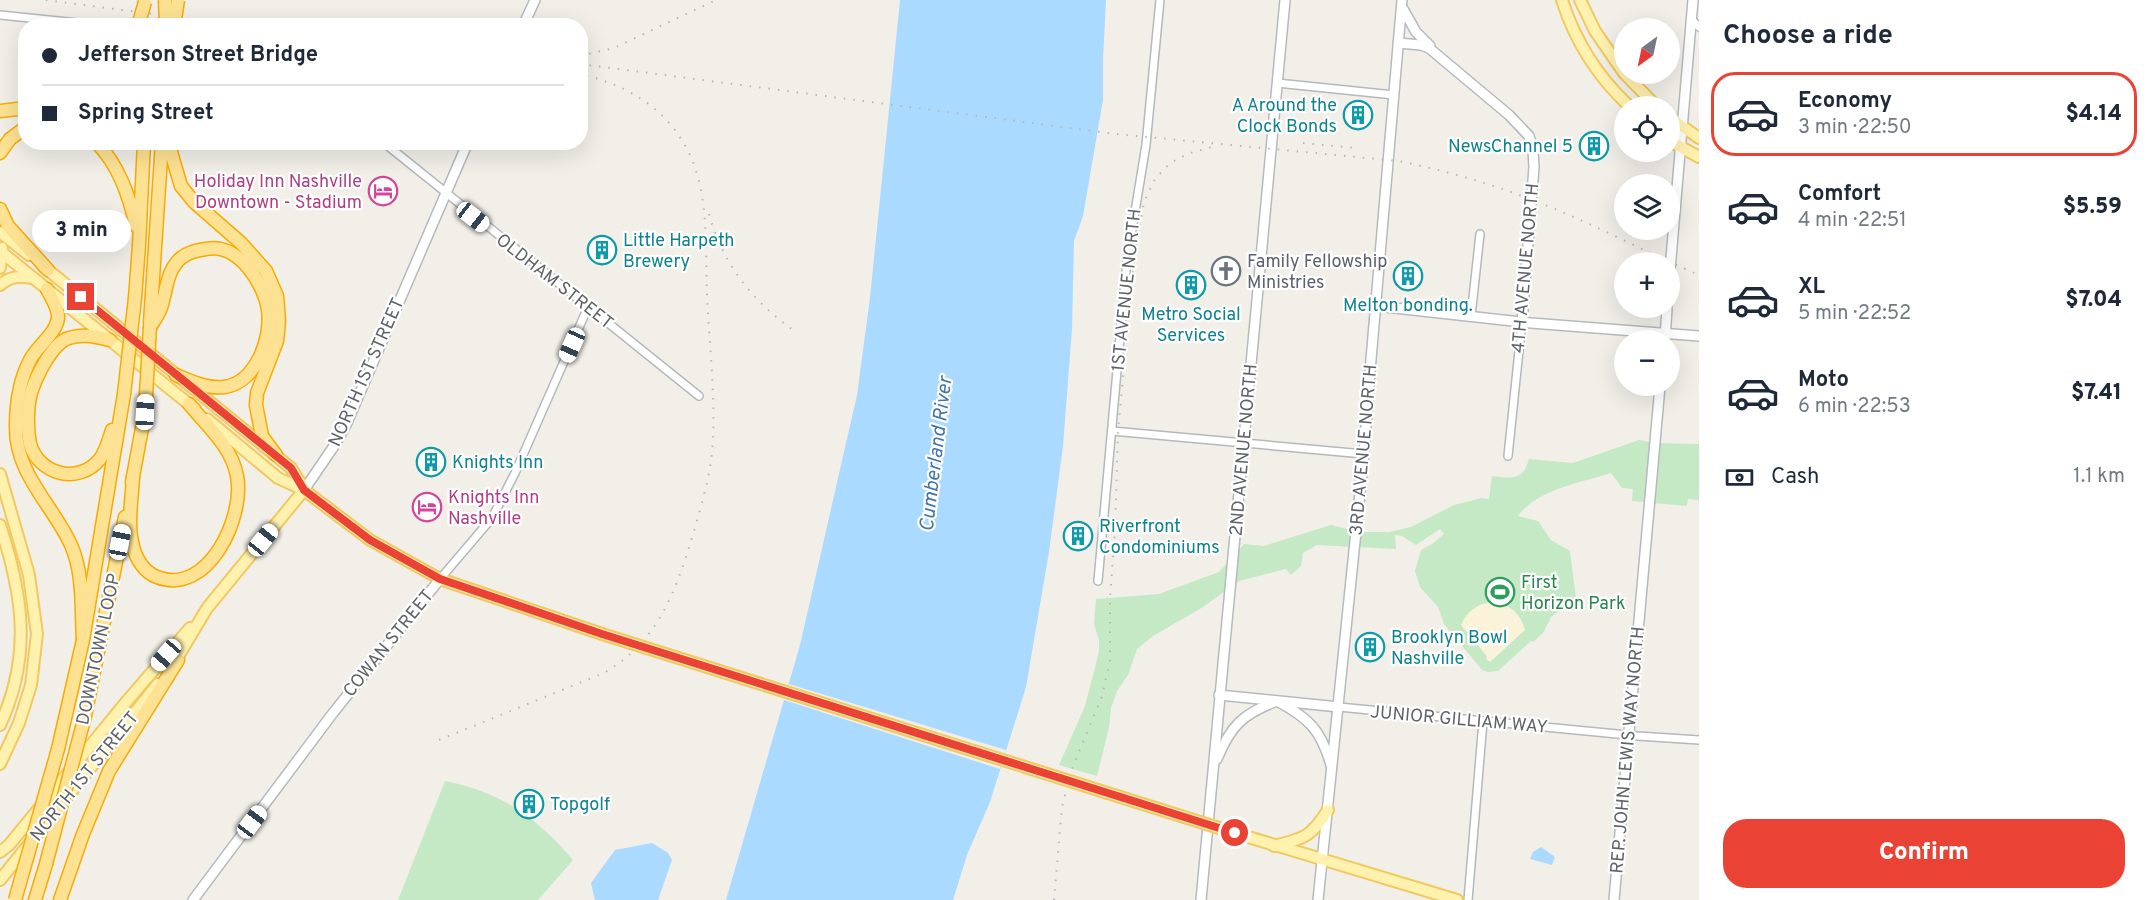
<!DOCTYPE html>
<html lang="en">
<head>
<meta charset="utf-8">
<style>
  body { margin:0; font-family:Overpass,sans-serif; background:#f2f2f3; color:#1f2937; height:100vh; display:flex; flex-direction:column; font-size:22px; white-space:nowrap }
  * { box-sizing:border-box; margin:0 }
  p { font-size:20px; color:#747a83 }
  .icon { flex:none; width:33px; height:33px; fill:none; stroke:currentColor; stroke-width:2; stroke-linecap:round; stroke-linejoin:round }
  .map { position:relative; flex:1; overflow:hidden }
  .panel { display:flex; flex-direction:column; background:#fff; width:450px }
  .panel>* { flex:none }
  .banner { position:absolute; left:18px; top:18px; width:570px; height:132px; border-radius:24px; box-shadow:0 6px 24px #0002; display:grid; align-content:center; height:132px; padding:0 24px; background:#fff }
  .needle { width:39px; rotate:213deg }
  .fabs { position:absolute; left:1614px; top:18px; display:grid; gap:12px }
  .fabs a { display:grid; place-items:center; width:66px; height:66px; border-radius:50%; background:#fff; box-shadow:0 6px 24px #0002; font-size:30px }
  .end { position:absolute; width:27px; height:27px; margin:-14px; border:8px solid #ea4335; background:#fff; box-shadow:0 0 0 3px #fff }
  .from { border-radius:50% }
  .bubble { position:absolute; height:42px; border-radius:21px; background:#fff; box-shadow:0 6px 24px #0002; font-size:20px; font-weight:800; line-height:42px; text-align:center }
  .car { position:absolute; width:18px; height:36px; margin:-18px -9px; border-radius:8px; box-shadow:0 0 4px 2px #0007; background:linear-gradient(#fff 24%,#345 0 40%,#fff 0 76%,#345 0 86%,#fff 0) }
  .banner b { display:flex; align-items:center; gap:21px; height:57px; font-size:22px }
  .banner b+b { border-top:2px solid #e0e1e3 }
  .banner i { width:15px; height:15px; background:#1f2937 }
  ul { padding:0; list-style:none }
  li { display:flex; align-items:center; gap:18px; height:84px; margin:0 12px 9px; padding:0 12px; border:3px solid transparent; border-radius:24px }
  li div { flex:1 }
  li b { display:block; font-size:22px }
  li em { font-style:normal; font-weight:800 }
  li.active { border-color:#ea4335 }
  li>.icon { width:54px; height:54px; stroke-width:1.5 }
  h2 { padding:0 24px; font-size:27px; line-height:72px }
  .pay { display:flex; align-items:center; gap:15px; height:66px; padding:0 24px; font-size:22px }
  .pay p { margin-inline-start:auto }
  .primary-button { display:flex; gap:12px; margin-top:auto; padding:12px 24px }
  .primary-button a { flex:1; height:69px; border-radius:24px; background:#ea4335; color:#fff; font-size:24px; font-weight:800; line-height:69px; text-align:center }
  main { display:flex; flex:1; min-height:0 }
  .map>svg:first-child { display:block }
</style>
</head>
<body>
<main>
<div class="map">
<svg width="1699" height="900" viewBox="0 0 1699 900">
  <rect width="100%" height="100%" fill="#f1efe8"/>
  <!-- green -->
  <g fill="#c5e8c5">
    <path d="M1639,440l15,3 45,1v56l-11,-1 -1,7 -55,-5 1,-12 -11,-1 -11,-15c-31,10 -73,16 -93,43l20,5 13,19 19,11 6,47 -25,19 -8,16 -10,9 -2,-1 -33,30 -11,1 -5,-2 -38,-46 -6,-17 -18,-20 -5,-16 6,-21 11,-6 12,-10 -4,-5 -24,16 -14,-9 -7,-1 1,14 -79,-4 -14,8 -2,13 -10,9 -5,-6 -47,12 -36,26 -50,29 -16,13 -9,26 -11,16 -6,17 -2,19 -12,49 -38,-11 26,-59 14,-54v-12l-5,-16 2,-25 63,-5 60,-22 25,-28 20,2 67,-21 29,7h29l22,-5 43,-22 28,-7 7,1 3,-23c18,2 31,6 37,-17l44,4z"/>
    <path d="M445,781c55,11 92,36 128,79l-35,40h-140z"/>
  </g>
  <!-- sand -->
  <path fill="#fbf3d9" d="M1493,602c17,2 28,12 32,28l-35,32 -3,-2 -1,-5 -25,-30c6,-14 17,-22 32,-23z"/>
  <!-- water -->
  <g fill="#aadaff">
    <path d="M900,0h206l-3,59v41l-20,116 -9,25 -2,88 -9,117 -14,106 -23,135 -36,115 -23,53 -14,45h-227l74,-255 57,-250 13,-97z"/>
    <path d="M652,843l16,10 4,7 -14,40h-63l-4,-17 24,-33z"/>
    <path d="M1541,847l14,10 -3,8 -22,-6 3,-7z"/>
  </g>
  <!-- pier -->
  <path fill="#f1efe8" d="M789,684l217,66 -6,19 -216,-69z"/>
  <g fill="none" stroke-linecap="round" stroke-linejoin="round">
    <!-- street casing -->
    <g stroke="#b5b8bc" stroke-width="10">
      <g id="street">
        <path d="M0,15l107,11"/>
        <path d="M1692,20l7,7"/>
        <path d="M1277,83l117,12"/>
        <path d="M383,142l316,254"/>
        <path d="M1471,316l9,-82"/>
        <path d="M1112,431l252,23"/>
        <path d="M1508,456l14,-134"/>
        <path d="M440,579l52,-61 23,-45 73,-166"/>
        <path d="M1098,581l29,-321 19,-115 14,-145"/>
        <path d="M1339,707l299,29 61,4"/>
        <path d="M1468,900l15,-179"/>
      </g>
    </g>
    <!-- secondary casing -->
    <g stroke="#b6babf" stroke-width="12">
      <g id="secondary">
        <path d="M1403,9l13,23 14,14"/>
        <path d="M523,26l12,-26"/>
        <path d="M1398,43l23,2 8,3 80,67 20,21 4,14 1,17 -12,155"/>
        <path d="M1670,270l23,-270"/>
        <path d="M1376,306l155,17 168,13"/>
        <path d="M1665,340l2,-32"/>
        <path d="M304,490l30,-44 12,-21 122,-283"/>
        <path d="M1219,695l120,12"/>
        <path d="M1217,759c14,-34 26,-45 60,-58 32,17 44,29 54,64"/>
        <path d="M193,900l140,-187 107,-134"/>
        <path d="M1201,900l84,-900"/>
        <path d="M1318,900l46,-446 6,-83 32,-371"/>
        <path d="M1614,900l46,-514"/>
      </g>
    </g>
    <!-- primary casing -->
    <g stroke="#f2c960" stroke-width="14">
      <g id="primary">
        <path d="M1562,0c13,41 36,77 67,106"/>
        <path d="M1580,0l15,31 29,42"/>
        <path d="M1625,74l31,32"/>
        <path d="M1670,118l29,20"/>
        <path d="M1670,141l29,16"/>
        <path d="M0,232l29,23"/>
        <path d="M0,251l195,158"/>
        <path d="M43,266l248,202 13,21"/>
        <path d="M0,268l2,-20"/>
        <path d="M0,285c11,-9 18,-9 33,-7"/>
        <path d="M207,419l71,59 26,12 66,50 70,39 162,55"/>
        <path d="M0,474l29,101 8,59 -6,51 -12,38 -19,41"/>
        <path d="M0,525c23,70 32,131 0,200"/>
        <path d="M208,607l96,-117"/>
        <path d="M173,665l33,-55"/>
        <path d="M1235,833l222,67"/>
        <path d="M1274,846c31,-8 37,-9 54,-36"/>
        <path d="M0,852l9,-7 118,-144 63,-73"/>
        <path d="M0,880l158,-196"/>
      </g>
    </g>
    <!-- highway casing -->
    <g stroke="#f9ab00" stroke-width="15">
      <g id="highway">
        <path d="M0,111l26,-3"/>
        <path d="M96,142c23,23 33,54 40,84"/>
        <path d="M168,142l13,44 13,16 47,41 25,28 11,25 2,25 -2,20 -20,52 -1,12 6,31 14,19"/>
        <path d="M0,153l10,-14 16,-12"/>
        <path d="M0,209l8,17 40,44"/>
        <path d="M47,289c4,9 12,19 11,29 -2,16 -21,28 -28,42 -11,21 -14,43 -14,66 -1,48 37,79 55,119 13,29 10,65 12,95"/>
        <path d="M135,298l4,-53 5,-103"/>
        <path d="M150,323l12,-181"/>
        <path d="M150,327c4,-6 9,-13 11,-19 6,-18 5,-37 20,-50 7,-6 17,-8 25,-9 32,-7 58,34 62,61 4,28 -12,73 -44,77 -16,2 -34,-6 -48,-12"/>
        <path d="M110,340c-14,-3 -27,-7 -41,-2 -17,5 -33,39 -38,55 -4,15 -4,36 -1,51 9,31 49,41 70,15 6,-8 9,-20 12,-29"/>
        <path d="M133,477c-1,22 -6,47 0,69 3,13 11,26 24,31 51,20 88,-60 80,-101 -5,-29 -30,-50 -48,-72"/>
        <path d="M132,482l13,-70"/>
        <path d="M85,716l40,-199"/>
        <path d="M58,749l25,-109 41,-246"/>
        <path d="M35,900l11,-36"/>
        <path d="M60,900l23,-66 26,-63 69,-111"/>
      </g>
    </g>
    <!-- street -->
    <use href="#street" stroke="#fff" stroke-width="7"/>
    <!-- secondary -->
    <use href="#secondary" stroke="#fff" stroke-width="9"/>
    <!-- primary -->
    <use href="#primary" stroke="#fff2af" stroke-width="10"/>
    <!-- highway -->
    <use href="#highway" stroke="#fde293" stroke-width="12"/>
    <!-- rail -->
    <g stroke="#b6b7b8" stroke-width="2" stroke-dasharray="1.5 8" stroke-linecap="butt">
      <path d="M46,0l198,26"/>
      <path d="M236,19l46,7"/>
      <path d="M580,56l34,-8 102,-48"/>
      <path d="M580,64l536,70 282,27c49,10 95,23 142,42 54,21 105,49 159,72"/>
      <path d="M1303,143l53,5"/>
      <path d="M709,214c14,51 44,88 87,118"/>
      <path d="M439,740l165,-67c56,-33 72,-83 90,-142 9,-31 18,-61 19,-93 2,-48 -4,-97 -6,-145 -2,-50 3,-107 -24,-151 -23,-38 -60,-58 -103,-68"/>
      <path d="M1054,900l8,-93 10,-38 30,-73 8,-36v-62l5,-67 3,-100 16,-171 10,-58 11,-23 14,-15 18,-10 25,-7"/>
    </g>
    <!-- primary-bridge casing -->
    <g stroke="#f2c960" stroke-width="14" stroke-linecap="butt">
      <path id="primary-bridge" d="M602,634l633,199"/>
    </g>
    <!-- highway-bridge casing -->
    <g stroke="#f9ab00" stroke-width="15" stroke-linecap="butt">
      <g id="highway-bridge">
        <path d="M165,0l1,26"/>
        <path d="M138,26l7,-24"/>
        <path d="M174,26l4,-26"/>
        <path d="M124,394l11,-96"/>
        <path d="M145,412l5,-85"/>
        <path d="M46,864l39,-148"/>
        <path d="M15,900l43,-151"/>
      </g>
    </g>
    <!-- primary-bridge -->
    <use href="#primary-bridge" stroke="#fff2af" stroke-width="10"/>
    <!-- highway-bridge -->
    <use href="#highway-bridge" stroke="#fde293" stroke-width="12"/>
  </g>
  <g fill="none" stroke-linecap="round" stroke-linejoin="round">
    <!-- route -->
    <path stroke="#ea4335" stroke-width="8" d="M81,297l210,171 13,22 66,50 70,39 162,55 633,199"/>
  </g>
  <!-- icons -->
  <defs>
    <g id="building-ring" transform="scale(1.5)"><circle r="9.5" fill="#fff" stroke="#0f9aa8" stroke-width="1.5"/><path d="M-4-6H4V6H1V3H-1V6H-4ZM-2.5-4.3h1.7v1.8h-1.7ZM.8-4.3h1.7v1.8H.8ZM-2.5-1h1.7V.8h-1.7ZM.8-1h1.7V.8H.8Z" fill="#0f9aa8"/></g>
    <g id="hotel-ring" transform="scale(1.5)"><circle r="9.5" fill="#fff" stroke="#d1479c" stroke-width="1.5"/><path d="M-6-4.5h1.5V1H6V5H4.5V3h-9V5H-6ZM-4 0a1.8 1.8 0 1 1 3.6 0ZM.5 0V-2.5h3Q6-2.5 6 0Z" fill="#d1479c"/></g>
    <g id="church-ring" transform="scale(1.5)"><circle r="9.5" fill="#fff" stroke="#6b7280" stroke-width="1.5"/><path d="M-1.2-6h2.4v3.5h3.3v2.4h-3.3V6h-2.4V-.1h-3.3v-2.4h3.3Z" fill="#6b7280"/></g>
    <g id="stadium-ring" transform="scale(1.5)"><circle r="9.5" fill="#fff" stroke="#2e9e5b" stroke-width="1.5"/><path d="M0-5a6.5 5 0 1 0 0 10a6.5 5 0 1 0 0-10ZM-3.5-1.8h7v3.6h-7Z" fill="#2e9e5b"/></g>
  </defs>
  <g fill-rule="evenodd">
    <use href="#building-ring" x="1358" y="115"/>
    <use href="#building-ring" x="1594" y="146"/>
    <use href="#hotel-ring" x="383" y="191"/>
    <use href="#building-ring" x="602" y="250"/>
    <use href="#church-ring" x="1226" y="271"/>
    <use href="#building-ring" x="1408" y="276"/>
    <use href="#building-ring" x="1191" y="285"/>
    <use href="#building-ring" x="431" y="462"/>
    <use href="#hotel-ring" x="427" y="507"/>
    <use href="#building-ring" x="1078" y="536"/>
    <use href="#stadium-ring" x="1500" y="592"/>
    <use href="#building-ring" x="1370" y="647"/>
    <use href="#building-ring" x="529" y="804"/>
  </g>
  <g text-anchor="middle" stroke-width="4.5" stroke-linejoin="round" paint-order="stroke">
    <!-- culture labels -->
    <g font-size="18" fill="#0d838f" stroke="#fff" text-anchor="start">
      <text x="1337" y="111" text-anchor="end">A Around the<tspan x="1337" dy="21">Clock Bonds</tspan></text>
      <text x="1573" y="152" text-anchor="end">NewsChannel 5</text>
      <text x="623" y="246">Little Harpeth<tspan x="623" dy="21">Brewery</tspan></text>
      <text x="1408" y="311" text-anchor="middle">Melton bonding.</text>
      <text x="1191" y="320" text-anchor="middle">Metro Social<tspan x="1191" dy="21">Services</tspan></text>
      <text x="452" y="468">Knights Inn</text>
      <text x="1099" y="532">Riverfront<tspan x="1099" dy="21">Condominiums</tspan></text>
      <text x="1391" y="643">Brooklyn Bowl<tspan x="1391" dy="21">Nashville</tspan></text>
      <text x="550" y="810">Topgolf</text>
    </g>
    <!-- hotel labels -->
    <g font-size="18" fill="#b23c85" stroke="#fff" text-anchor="end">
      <text x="362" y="187">Holiday Inn Nashville<tspan x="362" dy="21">Downtown - Stadium</tspan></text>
      <text x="448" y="503" text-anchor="start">Knights Inn<tspan x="448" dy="21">Nashville</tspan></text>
    </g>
    <!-- worship labels -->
    <g font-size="18" fill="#5b616d" stroke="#fff" text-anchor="start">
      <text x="1247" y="267">Family Fellowship<tspan x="1247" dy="21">Ministries</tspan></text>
    </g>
    <!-- street labels -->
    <g font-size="18" fill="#5f6368" stroke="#fff">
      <text transform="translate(1525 268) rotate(-85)" y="6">4TH AVENUE NORTH</text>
      <text transform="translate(555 281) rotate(38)" y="6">OLDHAM STREET</text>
      <text transform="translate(1126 290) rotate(-84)" y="6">1ST AVENUE NORTH</text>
      <text transform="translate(366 372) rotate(-66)" y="6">NORTH 1ST STREET</text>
      <text transform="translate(1243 450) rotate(-85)" y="6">2ND AVENUE NORTH</text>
      <text transform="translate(1363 450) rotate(-85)" y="6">3RD AVENUE NORTH</text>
      <text transform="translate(388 643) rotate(-51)" y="6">COWAN STREET</text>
      <text transform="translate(98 649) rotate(-78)" y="6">DOWNTOWN LOOP</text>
      <text transform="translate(1459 719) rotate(5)" y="6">JUNIOR GILLIAM WAY</text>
      <text transform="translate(1627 750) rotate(-85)" y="6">REP. JOHN LEWIS WAY NORTH</text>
      <text transform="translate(84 776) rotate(-51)" y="6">NORTH 1ST STREET</text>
    </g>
    <!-- leisure labels -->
    <g font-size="18" fill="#27864d" stroke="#fff" text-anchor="start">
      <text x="1521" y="588">First<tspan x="1521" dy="21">Horizon Park</tspan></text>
    </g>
    <!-- water labels -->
    <g font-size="20" font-style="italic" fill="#4174aa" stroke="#fff">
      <text transform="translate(935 454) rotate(-83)" y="7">Cumberland River</text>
    </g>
  </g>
</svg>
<div class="fabs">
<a><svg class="needle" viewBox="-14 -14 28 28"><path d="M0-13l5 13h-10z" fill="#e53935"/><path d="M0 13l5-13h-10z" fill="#747a83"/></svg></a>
<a><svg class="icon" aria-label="locate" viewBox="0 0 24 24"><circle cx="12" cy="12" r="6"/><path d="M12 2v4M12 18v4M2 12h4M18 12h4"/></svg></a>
<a><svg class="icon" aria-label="layers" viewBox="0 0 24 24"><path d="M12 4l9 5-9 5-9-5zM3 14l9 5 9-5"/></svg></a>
<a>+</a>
<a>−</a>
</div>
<i class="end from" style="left:1235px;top:833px"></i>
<i class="end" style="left:81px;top:297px"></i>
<div class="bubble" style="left:32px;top:210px;width:99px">3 min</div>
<i class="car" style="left:473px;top:217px;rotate:128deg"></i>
<i class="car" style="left:572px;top:345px;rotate:204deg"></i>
<i class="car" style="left:145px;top:412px;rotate:3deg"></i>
<i class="car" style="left:263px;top:540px;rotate:39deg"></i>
<i class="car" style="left:120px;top:542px;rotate:11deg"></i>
<i class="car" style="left:166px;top:655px;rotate:221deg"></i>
<i class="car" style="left:252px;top:822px;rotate:37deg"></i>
<div class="banner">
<b><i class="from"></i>Jefferson Street Bridge</b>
<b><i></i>Spring Street</b>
</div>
</div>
<section class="panel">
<h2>Choose a ride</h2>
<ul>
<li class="active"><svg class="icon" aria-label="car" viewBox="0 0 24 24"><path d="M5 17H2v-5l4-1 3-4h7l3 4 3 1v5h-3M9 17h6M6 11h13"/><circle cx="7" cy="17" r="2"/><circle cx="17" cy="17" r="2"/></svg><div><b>Economy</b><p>3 min · 22:50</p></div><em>$4.14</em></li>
<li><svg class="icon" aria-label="car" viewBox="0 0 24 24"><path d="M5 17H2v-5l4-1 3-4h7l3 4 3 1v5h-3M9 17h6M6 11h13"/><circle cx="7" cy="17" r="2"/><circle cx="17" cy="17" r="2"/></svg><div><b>Comfort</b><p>4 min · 22:51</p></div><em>$5.59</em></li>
<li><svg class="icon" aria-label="car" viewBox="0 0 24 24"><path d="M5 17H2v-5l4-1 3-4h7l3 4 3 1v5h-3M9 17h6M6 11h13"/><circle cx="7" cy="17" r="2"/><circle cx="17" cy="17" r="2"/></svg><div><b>XL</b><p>5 min · 22:52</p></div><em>$7.04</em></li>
<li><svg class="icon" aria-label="car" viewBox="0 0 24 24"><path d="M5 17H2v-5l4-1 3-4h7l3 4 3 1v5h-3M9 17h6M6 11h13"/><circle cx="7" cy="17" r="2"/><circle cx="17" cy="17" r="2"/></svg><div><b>Moto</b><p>6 min · 22:53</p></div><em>$7.41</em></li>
</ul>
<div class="pay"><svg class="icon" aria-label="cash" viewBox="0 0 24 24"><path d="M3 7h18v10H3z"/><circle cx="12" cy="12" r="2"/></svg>Cash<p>1.1 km</p></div>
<div class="primary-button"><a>Confirm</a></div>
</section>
</main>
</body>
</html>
